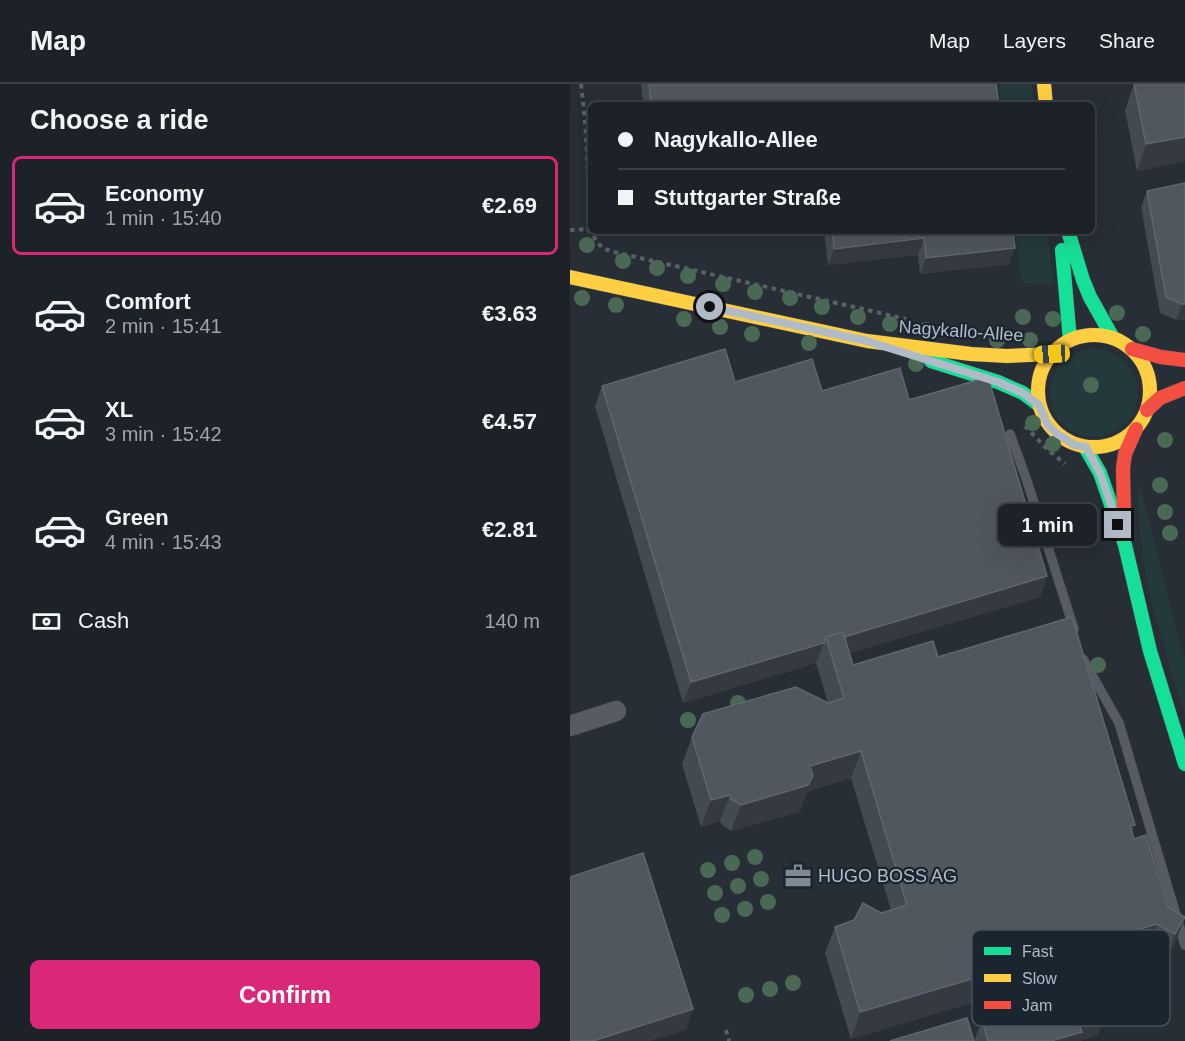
<!DOCTYPE html>
<html lang="en">
<head>
<meta charset="utf-8">
<style>
  body { margin:0; font-family:Arial,sans-serif; background:#2a2f34; color:#f1f3f6; height:100vh; display:flex; flex-direction:column; font-size:22px; white-space:nowrap }
  * { box-sizing:border-box; margin:0 }
  p { font-size:20px; color:#a0a4a8 }
  .icon { flex:none; width:33px; height:33px; fill:none; stroke:currentColor; stroke-width:2; stroke-linecap:round; stroke-linejoin:round }
  .map { position:relative; flex:1; overflow:hidden }
  .sheet { display:flex; flex-direction:column; background:#1d2228; width:570px }
  .sheet>* { flex:none }
  .top-card { position:absolute; left:18px; top:18px; width:507px; height:132px; border-radius:9px; box-shadow:0 6px 24px #0002,0 0 0 2px #3b3f45; display:grid; align-content:center; height:132px; padding:0 30px; background:#1d2228 }
  .end { position:absolute; width:27px; height:27px; margin:-14px; border:8px solid #b0bbc7; background:#111; box-shadow:0 0 0 3px #111 }
  .from { border-radius:50% }
  .bubble { position:absolute; height:42px; border-radius:9px; background:#1d2228; box-shadow:0 6px 24px #0002,0 0 0 2px #3b3f45; font-size:20px; font-weight:800; line-height:42px; text-align:center }
  .car { position:absolute; width:18px; height:36px; margin:-18px -9px; border-radius:8px; box-shadow:0 0 4px 2px #0007; background:linear-gradient(#f5c518 24%,#345 0 40%,#f5c518 0 76%,#345 0 86%,#f5c518 0) }
  .top-card b { display:flex; align-items:center; gap:21px; height:57px; font-size:22px }
  .top-card b+b { border-top:2px solid #3b3f45 }
  .top-card i { width:15px; height:15px; background:#f1f3f6 }
  ul { padding:0; list-style:none }
  li { display:flex; align-items:center; gap:18px; height:99px; margin:0 12px 9px; padding:0 18px; border:3px solid transparent; border-radius:9px }
  li div { flex:1 }
  li b { display:block; font-size:22px }
  li em { font-style:normal; font-weight:800 }
  li.on { border-color:#db2777 }
  li>.icon { width:54px; height:54px; stroke-width:1.5 }
  h2 { padding:0 30px; font-size:27px; line-height:72px }
  .pay { display:flex; align-items:center; gap:15px; height:66px; padding:0 30px; font-size:22px }
  .pay p { margin-inline-start:auto }
  .action { display:flex; gap:12px; margin-top:auto; padding:12px 30px }
  .action a { flex:1; height:69px; border-radius:9px; background:#db2777; color:#fff; font-size:24px; font-weight:800; line-height:69px; text-align:center }
  header { display:flex; align-items:center; gap:36px; box-sizing:border-box; height:84px; padding:0 30px; background:#1d2228; border-bottom:2px solid #3b3f45 }
  header strong { font-size:28px }
  nav { display:flex; gap:33px; margin-inline-start:auto; font-size:21px }
  main { display:flex; flex:1; min-height:0 }
  .map>svg:first-child { display:block }
</style>
</head>
<body>
<header>
<strong>Map</strong>
<nav><a>Map</a><a>Layers</a><a>Share</a></nav>
</header>
<main>
<section class="sheet">
<h2>Choose a ride</h2>
<ul>
<li class="on"><svg class="icon" aria-label="car" viewBox="0 0 24 24"><path d="M5 17H2v-5l4-1 3-4h7l3 4 3 1v5h-3M9 17h6M6 11h13"/><circle cx="7" cy="17" r="2"/><circle cx="17" cy="17" r="2"/></svg><div><b>Economy</b><p>1 min · 15:40</p></div><em>€2.69</em></li>
<li><svg class="icon" aria-label="car" viewBox="0 0 24 24"><path d="M5 17H2v-5l4-1 3-4h7l3 4 3 1v5h-3M9 17h6M6 11h13"/><circle cx="7" cy="17" r="2"/><circle cx="17" cy="17" r="2"/></svg><div><b>Comfort</b><p>2 min · 15:41</p></div><em>€3.63</em></li>
<li><svg class="icon" aria-label="car" viewBox="0 0 24 24"><path d="M5 17H2v-5l4-1 3-4h7l3 4 3 1v5h-3M9 17h6M6 11h13"/><circle cx="7" cy="17" r="2"/><circle cx="17" cy="17" r="2"/></svg><div><b>XL</b><p>3 min · 15:42</p></div><em>€4.57</em></li>
<li><svg class="icon" aria-label="car" viewBox="0 0 24 24"><path d="M5 17H2v-5l4-1 3-4h7l3 4 3 1v5h-3M9 17h6M6 11h13"/><circle cx="7" cy="17" r="2"/><circle cx="17" cy="17" r="2"/></svg><div><b>Green</b><p>4 min · 15:43</p></div><em>€2.81</em></li>
</ul>
<div class="pay"><svg class="icon" aria-label="cash" viewBox="0 0 24 24"><path d="M3 7h18v10H3z"/><circle cx="12" cy="12" r="2"/></svg>Cash<p>140 m</p></div>
<div class="action"><a>Confirm</a></div>
</section>
<div class="map">
<svg width="615" height="957" viewBox="0 0 615 957">
  <rect width="100%" height="100%" fill="#272e35"/>
  <!-- grass -->
  <g fill="#24393b">
    <path d="M429,0h33l2,21h-33z"/>
    <path d="M445,147h32l7,54 -33,-2z"/>
    <circle cx="524" cy="309" r="44"/>
    <path d="M568,400h2l37,150 8,24v58c-13,-43 -27,-86 -37,-130 -7,-33 -10,-68 -10,-102z"/>
  </g>
  <g fill="none" stroke-linecap="round" stroke-linejoin="round">
    <!-- lane casing -->
    <g stroke="#454a50" stroke-width="10">
      <g id="lane">
        <path d="M440,350l17,47 47,148"/>
        <path d="M513,575l36,64 66,222"/>
      </g>
    </g>
    <!-- street casing -->
    <g stroke="#454a50" stroke-width="21">
      <path id="street" d="M0,642l46,-15"/>
    </g>
    <!-- fast casing -->
    <g stroke="#454a50" stroke-width="15">
      <g id="fast">
        <path d="M498,147l15,49 7,17 23,41"/>
        <path d="M492,166l8,90"/>
        <path d="M361,277l67,21 25,11 16,12"/>
        <path d="M515,363l15,26 25,72 25,106 35,113"/>
      </g>
    </g>
    <!-- slow casing -->
    <g stroke="#454a50" stroke-width="15">
      <g id="slow">
        <path d="M474,0l2,21"/>
        <path d="M0,193l297,64 104,13 36,2 45,-2"/>
        <circle cx="524" cy="307" r="56"/>
      </g>
    </g>
    <!-- jam casing -->
    <g stroke="#454a50" stroke-width="15">
      <g id="jam">
        <path d="M562,265l29,8 24,3"/>
        <path d="M577,326l13,-12 25,-10"/>
        <path d="M554,433l-1,-49 2,-14 11,-25"/>
      </g>
    </g>
    <!-- path -->
    <g stroke="#5a6167" stroke-width="4" stroke-dasharray="4.5 4.5" stroke-linecap="butt">
      <path d="M11,0c6,48 8,96 7,145"/>
      <path d="M0,146l18,-1 14,19 12,4 292,67"/>
      <path d="M455,342l22,23 18,15"/>
      <path d="M156,946l3,11"/>
    </g>
    <!-- lane -->
    <use href="#lane" stroke="#575c63" stroke-width="9"/>
    <!-- street -->
    <use href="#street" stroke="#575c63" stroke-width="20"/>
    <!-- fast -->
    <use href="#fast" stroke="#16e098" stroke-width="14"/>
    <!-- slow -->
    <use href="#slow" stroke="#ffcf43" stroke-width="14"/>
    <!-- jam -->
    <use href="#jam" stroke="#f24e42" stroke-width="14"/>
  </g>
  <!-- trees -->
  <g fill="#4a6954">
    <circle cx="17" cy="161" r="8"/>
    <circle cx="53" cy="177" r="8"/>
    <circle cx="87" cy="184" r="8"/>
    <circle cx="118" cy="192" r="8"/>
    <circle cx="153" cy="200" r="8"/>
    <circle cx="185" cy="208" r="8"/>
    <circle cx="12" cy="214" r="8"/>
    <circle cx="220" cy="214" r="8"/>
    <circle cx="46" cy="221" r="8"/>
    <circle cx="252" cy="223" r="8"/>
    <circle cx="547" cy="229" r="8"/>
    <circle cx="288" cy="233" r="8"/>
    <circle cx="453" cy="233" r="8"/>
    <circle cx="114" cy="235" r="8"/>
    <circle cx="483" cy="235" r="8"/>
    <circle cx="320" cy="240" r="8"/>
    <circle cx="150" cy="243" r="8"/>
    <circle cx="356" cy="246" r="8"/>
    <circle cx="182" cy="250" r="8"/>
    <circle cx="573" cy="250" r="8"/>
    <circle cx="427" cy="256" r="8"/>
    <circle cx="460" cy="256" r="8"/>
    <circle cx="239" cy="259" r="8"/>
    <circle cx="346" cy="280" r="8"/>
    <circle cx="521" cy="301" r="8"/>
    <circle cx="463" cy="339" r="8"/>
    <circle cx="595" cy="356" r="8"/>
    <circle cx="483" cy="360" r="8"/>
    <circle cx="590" cy="401" r="8"/>
    <circle cx="595" cy="428" r="8"/>
    <circle cx="493" cy="438" r="8"/>
    <circle cx="600" cy="449" r="8"/>
    <circle cx="528" cy="581" r="8"/>
    <circle cx="168" cy="619" r="8"/>
    <circle cx="118" cy="636" r="8"/>
    <circle cx="185" cy="773" r="8"/>
    <circle cx="162" cy="779" r="8"/>
    <circle cx="138" cy="786" r="8"/>
    <circle cx="191" cy="795" r="8"/>
    <circle cx="168" cy="802" r="8"/>
    <circle cx="145" cy="809" r="8"/>
    <circle cx="198" cy="818" r="8"/>
    <circle cx="175" cy="825" r="8"/>
    <circle cx="152" cy="831" r="8"/>
    <circle cx="223" cy="899" r="8"/>
    <circle cx="200" cy="905" r="8"/>
    <circle cx="176" cy="911" r="8"/>
  </g>
  <!-- wall -->
  <g fill="#444a51">
    <path d="M71,0h355l3,21h-356z"/>
    <path d="M564,0h51v77l-48,10 -12,-61z"/>
    <path d="M615,99v137h-9l-16,-7 -19,-106 6,-16z"/>
    <path d="M254,147h189l2,17 -6,16 -89,10 -2,-19 -90,10z"/>
    <path d="M165,298l174,18 138,176 -7,21 -191,56 4,12 85,-8 197,168 -3,8 2,6 34,68 17,10 -10,26 -9,18 -19,-11 -296,89 -26,-86 10,-26 56,-17 -40,-132 -43,13 -9,21 -68,19 -9,-6 -2,-4 -19,6 -19,-63 10,-27 136,-34 -12,-40 -133,40 -88,-297 7,-20z"/>
    <path d="M412,936l116,15 -19,6h-189h84z"/>
  </g>
  <!-- shaded-wall -->
  <g fill="#343a40">
    <path d="M615,53v24l-48,10 9,-27z"/>
    <path d="M176,147h34l-35,4z"/>
    <path d="M354,154l-6,17 -90,10 6,-16z"/>
    <path d="M445,164l-6,16 -89,10 6,-16z"/>
    <path d="M612,220h3v16h-9z"/>
    <path d="M477,492l-7,21 -207,61 -5,-16z"/>
    <path d="M254,559l-8,20 -133,40 8,-21z"/>
    <path d="M291,667l-10,27 -43,13 -9,21 -68,19 10,-26 69,-39z"/>
    <path d="M160,711l-10,26 -19,6 10,-27z"/>
    <path d="M565,741l-10,26 5,-25z"/>
    <path d="M615,833l-10,26 -9,18 9,-27z"/>
    <path d="M587,840l-10,26 -296,89 9,-27z"/>
    <path d="M123,925l-7,21 -36,11h-57z"/>
    <path d="M538,925l-10,26 -19,6h-28l26,-23z"/>
  </g>
  <!-- building -->
  <g fill="#50575e" stroke="#5f666e" stroke-width="1.5">
    <path d="M79,0h347l3,21h-348z"/>
    <path d="M564,0h51v53l-39,7z"/>
    <path d="M615,99v121h-3l-16,-7 -19,-106z"/>
    <path d="M262,147h181l2,17 -89,10 -2,-20 -90,11z"/>
    <path d="M155,265l10,33 77,-23 10,32 78,-23 9,32 79,-23 59,199 -203,61 -1,-5 -17,5 -2,6 -133,39 -89,-296z"/>
    <path d="M502,533l63,208 -5,1 4,13 12,-4 22,72 17,10 -10,17 -18,-10 -297,88 -25,-85 19,-7 9,-17 18,10 26,-8 -46,-154 -51,15 3,10 -5,9 -67,20 -10,-6 -1,-4 -19,5 -19,-63 11,-23 93,-27 32,16 16,-5 -18,-61 17,-5 10,33 80,-24 5,16z"/>
    <path d="M73,769l50,156 -100,32h-23v-164z"/>
    <path d="M530,900l8,25 -31,9 5,14 -31,9h-63l-6,-21z"/>
    <path d="M397,934l7,23h-84z"/>
  </g>
  <g fill="none" stroke-linecap="round" stroke-linejoin="round">
    <!-- route -->
    <path stroke="#b0bbc7" stroke-width="8" d="M140,223l157,34 131,41 25,11 16,12 9,20 8,8 19,12 11,2 14,26 18,52"/>
  </g>
  <!-- icons -->
  <defs>
    <g id="office-bare" transform="scale(2.07)"><path d="M-6-3h4V-5.5h4V-3h4V5H-6ZM-1-4.5V-3h2v-1.5ZM-6 0V1H6V0Z" fill="#808a94" stroke="#1a2530" stroke-width="2.5" paint-order="stroke"/></g>
  </defs>
  <g fill-rule="evenodd">
    <use href="#office-bare" x="228" y="792"/>
  </g>
  <g text-anchor="middle" stroke-width="4.5" stroke-linejoin="round" paint-order="stroke">
    <!-- street labels -->
    <g font-size="18" fill="#b0bbc7" stroke="#1a2530">
      <text transform="translate(391 247) rotate(4)" y="6">Nagykallo-Allee</text>
    </g>
    <!-- poi labels -->
    <g font-size="18" fill="#b0bbc7" stroke="#1a2530" text-anchor="start">
      <text x="248" y="798">HUGO BOSS AG</text>
    </g>
  </g>
  <!-- legend -->
  <rect x="402" y="846" width="198" height="96" rx="9" fill="#1a2530" stroke="#47525d" stroke-width="1.5"/>
  <rect x="414" y="863" width="27" height="8" fill="#16e098"/>
  <rect x="414" y="890" width="27" height="8" fill="#ffcf43"/>
  <rect x="414" y="917" width="27" height="8" fill="#f24e42"/>
  <g font-size="16" fill="#b0bbc7">
    <text x="452" y="873">Fast</text>
    <text x="452" y="900">Slow</text>
    <text x="452" y="927">Jam</text>
  </g>
</svg>
<i class="end from" style="left:140px;top:223px"></i>
<i class="end" style="left:548px;top:441px"></i>
<div class="bubble" style="left:428px;top:420px;width:99px">1 min</div>
<i class="car" style="left:482px;top:270px;rotate:267deg"></i>
<div class="top-card">
<b><i class="from"></i>Nagykallo-Allee</b>
<b><i></i>Stuttgarter Straße</b>
</div>
</div>
</main>
</body>
</html>
